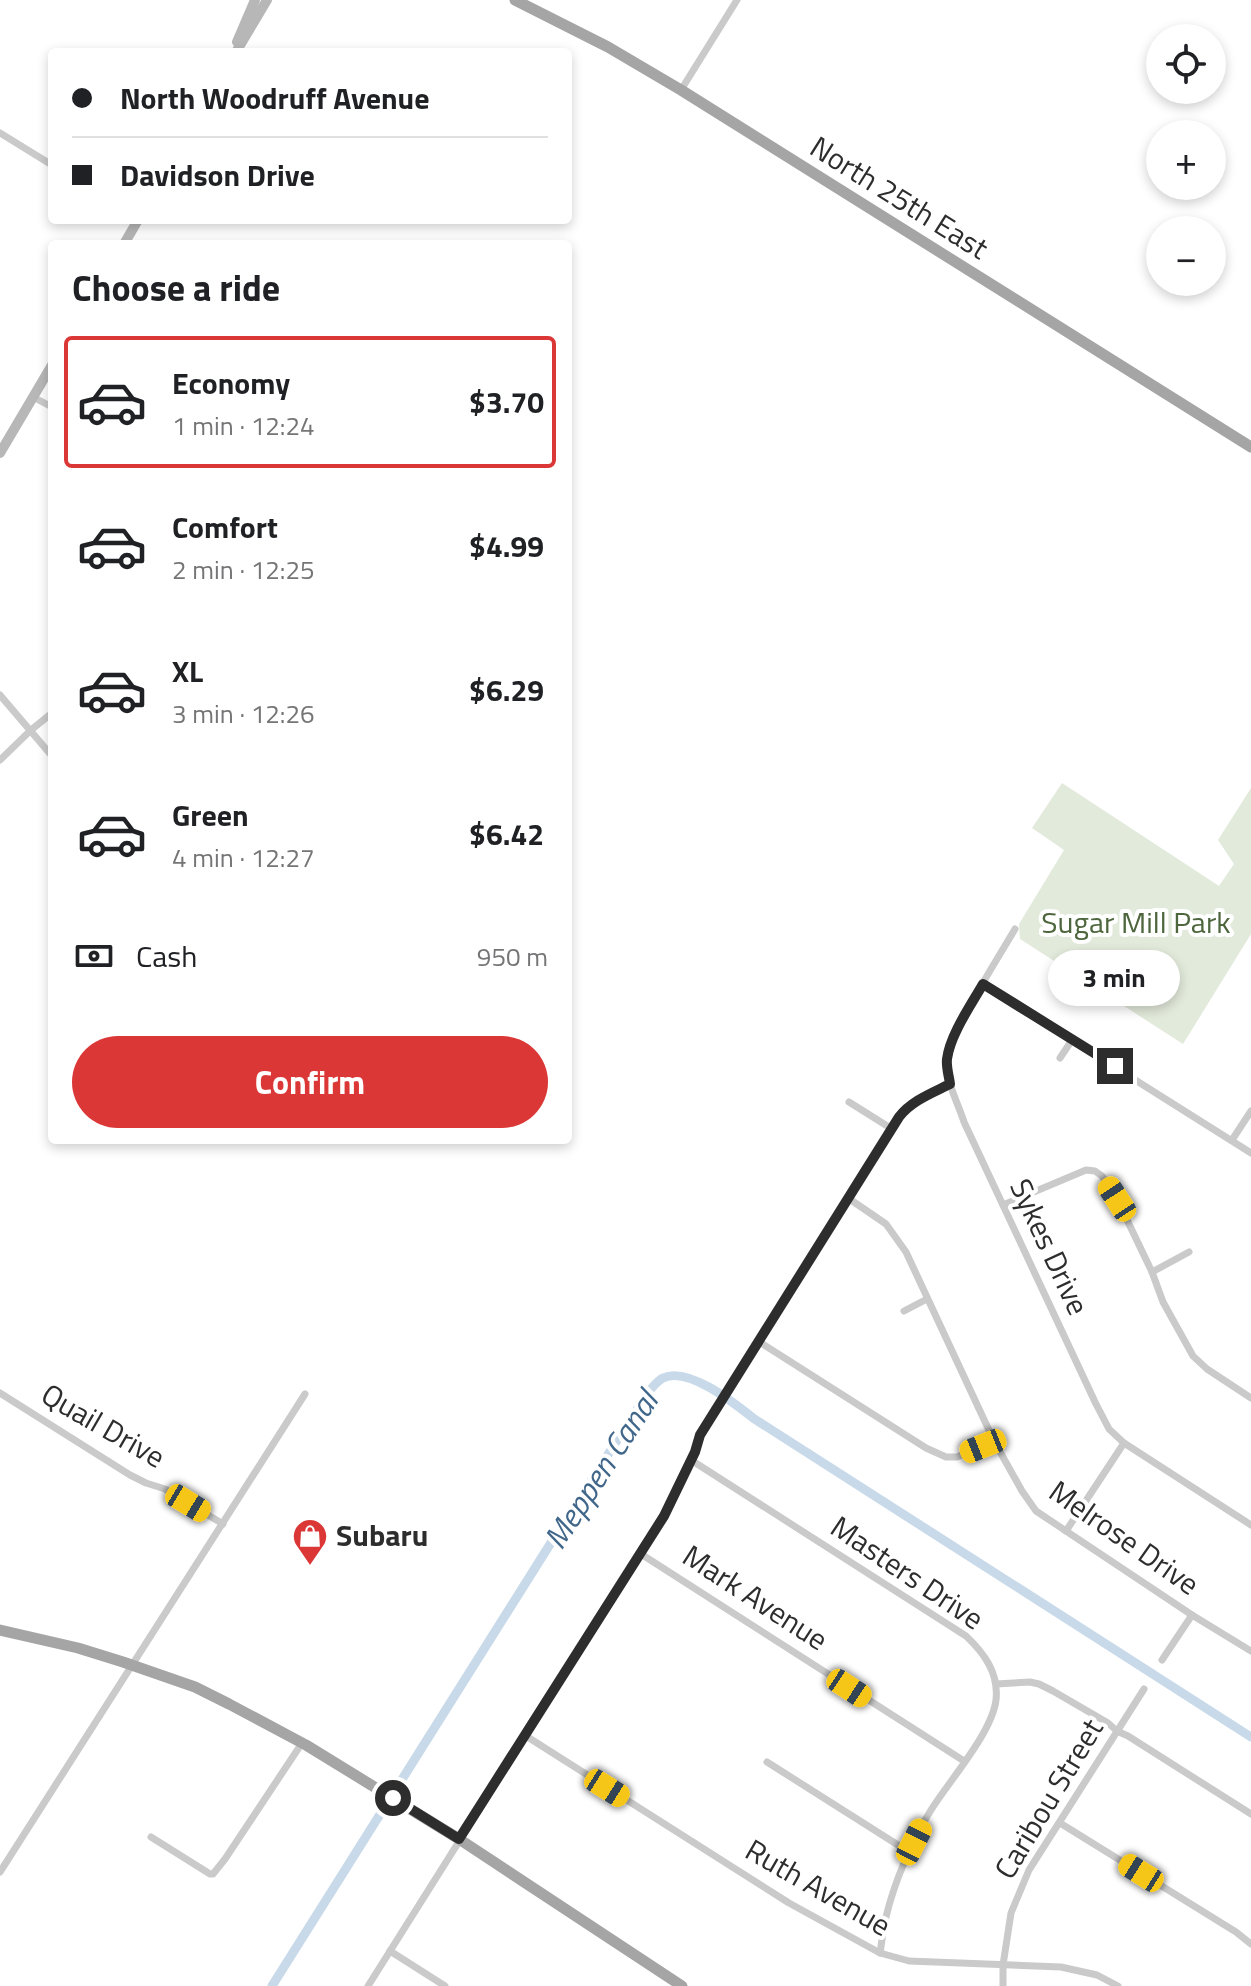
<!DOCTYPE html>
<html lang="en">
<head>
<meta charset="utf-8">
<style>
  body { margin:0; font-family:"Titillium Web",sans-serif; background:#f6f6f6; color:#202124; height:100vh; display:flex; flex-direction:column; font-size:30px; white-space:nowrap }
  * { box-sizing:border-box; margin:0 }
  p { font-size:26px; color:#757577 }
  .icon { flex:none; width:44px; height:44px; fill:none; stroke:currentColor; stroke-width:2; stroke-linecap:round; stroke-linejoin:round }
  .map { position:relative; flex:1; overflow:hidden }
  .sheet { position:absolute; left:48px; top:240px; width:524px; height:904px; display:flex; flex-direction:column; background:#fff; border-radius:8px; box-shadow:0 4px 12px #0003 }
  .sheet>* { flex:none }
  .guide { position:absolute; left:48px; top:48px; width:524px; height:176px; border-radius:8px; box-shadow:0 4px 12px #0003; display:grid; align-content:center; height:176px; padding:0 24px; background:#fff }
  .controls { position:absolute; left:1146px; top:24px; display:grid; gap:16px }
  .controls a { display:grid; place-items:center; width:80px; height:80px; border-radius:50%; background:#fff; box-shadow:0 4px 12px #0003; font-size:40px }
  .end { position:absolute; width:36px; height:36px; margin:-18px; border:10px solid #2d2d2d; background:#fff; box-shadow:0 0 0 4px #fff }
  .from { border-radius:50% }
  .bubble { position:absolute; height:56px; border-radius:28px; background:#fff; box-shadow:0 4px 12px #0003; font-size:26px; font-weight:700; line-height:56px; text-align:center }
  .car { position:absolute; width:24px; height:48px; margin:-24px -12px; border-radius:10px; box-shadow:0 0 6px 2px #0007; background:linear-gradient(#f5c518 24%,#345 0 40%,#f5c518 0 76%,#345 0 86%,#f5c518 0) }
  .guide b { display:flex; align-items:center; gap:28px; height:76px; font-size:30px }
  .guide b+b { border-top:2px solid #e0e0e0 }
  .guide i { width:20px; height:20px; background:#202124 }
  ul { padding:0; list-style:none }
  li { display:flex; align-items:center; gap:24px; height:132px; margin:0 16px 12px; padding:0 8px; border:4px solid transparent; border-radius:8px }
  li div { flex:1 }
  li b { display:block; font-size:30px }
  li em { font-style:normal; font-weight:700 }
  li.active { border-color:#db3737 }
  li>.icon { width:72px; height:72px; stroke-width:1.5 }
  h2 { padding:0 24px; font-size:36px; line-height:96px }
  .pay { display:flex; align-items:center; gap:20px; height:88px; padding:0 24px; font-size:30px }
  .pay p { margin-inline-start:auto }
  .action { display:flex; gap:16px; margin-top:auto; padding:16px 24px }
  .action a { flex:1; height:92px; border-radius:48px; background:#db3737; color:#fff; font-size:32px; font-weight:700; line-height:92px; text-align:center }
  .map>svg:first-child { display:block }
</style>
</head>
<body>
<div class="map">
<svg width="1251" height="1986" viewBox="0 0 1251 1986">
  <rect width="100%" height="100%" fill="#fff"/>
  <!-- green -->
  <path fill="#e2eadb" d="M1062,783l157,103 15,-22 -16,-24 33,-52v146l-68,110 -163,-105 -1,-15 45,-74 -32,-22z"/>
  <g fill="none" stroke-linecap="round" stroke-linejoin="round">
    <!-- canal -->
    <path stroke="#c8d9e9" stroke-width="9" d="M272,1986l275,-437 102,-158c4,-4 8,-10 14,-13 25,-12 71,25 90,40l498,319"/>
    <!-- street -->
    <g stroke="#cacaca" stroke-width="7">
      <path d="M681,90l56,-90"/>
      <path d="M0,133l52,32"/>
      <path d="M33,397l19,10"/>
      <path d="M0,695l52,61"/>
      <path d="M0,760l31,-30 21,-17"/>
      <path d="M1015,929c-15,26 -68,108 -68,133 -1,20 11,41 17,60l132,282 13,25 15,14 127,82"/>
      <path d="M983,984l268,169"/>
      <path d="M1060,1058l12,-18"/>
      <path d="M849,1102l43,27"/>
      <path d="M1232,1140l19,-29"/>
      <path d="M848,1198l38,26 20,28 88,189 28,50 14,20 156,104 59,36"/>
      <path d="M1003,1205l83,-35 9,1 7,5 15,23 35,73 11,30 30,54 14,13 44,29"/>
      <path d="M1152,1272l37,-20"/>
      <path d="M904,1311l23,-12"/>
      <path d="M758,1341l168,107 20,9h11l37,-16"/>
      <path d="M0,1393l130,82 16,8 19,6 58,35"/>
      <path d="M691,1460l275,176c18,17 33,37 30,64 -4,33 -47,81 -65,110 -19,30 -37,73 -45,107 -3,12 -4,24 -6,36"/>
      <path d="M1066,1531l58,-88"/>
      <path d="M641,1554l323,207"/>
      <path d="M1162,1660l30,-45"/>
      <path d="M996,1684l34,-2 9,2 14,7 55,32 9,8 11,5 123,78"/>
      <path d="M526,1736l263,167 91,50 29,8 152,6 36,8 21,11"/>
      <path d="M767,1762l142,90"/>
      <path d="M1060,1823l176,109 15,12"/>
      <path d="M151,1837l59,37h3l12,-15 77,-116"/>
      <path d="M0,1872l305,-478"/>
      <path d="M390,1951l55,35"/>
      <path d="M368,1986l296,-470 31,-64 5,-17 202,-322 22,-16 26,-13"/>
      <path d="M1003,1986v-21l8,-52 18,-43 115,-181"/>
    </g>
    <!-- secondary -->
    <g stroke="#b7b7b7" stroke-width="10">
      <path d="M237,42l18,-42"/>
      <path d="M236,52l31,-52"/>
      <path d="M124,244l14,-24"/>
      <path d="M0,453l52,-88"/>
    </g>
    <!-- primary -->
    <g stroke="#a5a5a5" stroke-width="11">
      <path d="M515,0l93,47 73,43 570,357"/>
      <path d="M0,1630l78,18 45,14 72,25 34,17 77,41 153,94 223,147"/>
    </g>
  </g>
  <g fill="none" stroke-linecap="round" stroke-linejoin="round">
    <!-- route -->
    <path stroke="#2d2d2d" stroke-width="10" d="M393,1798l66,41 205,-323 31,-64 5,-17 199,-318c12,-16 33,-24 51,-33 -1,-8 -4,-17 -3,-25 3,-24 24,-54 36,-75l132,82"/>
  </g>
  <!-- icons -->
  <defs>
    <g id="shop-pin" transform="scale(1.8)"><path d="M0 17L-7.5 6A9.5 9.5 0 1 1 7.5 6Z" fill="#db3737" stroke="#fff"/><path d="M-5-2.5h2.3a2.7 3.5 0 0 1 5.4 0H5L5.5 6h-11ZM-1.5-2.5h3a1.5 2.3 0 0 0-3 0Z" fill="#fff"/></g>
  </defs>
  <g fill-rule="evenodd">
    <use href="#shop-pin" x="310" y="1536"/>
  </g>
  <g text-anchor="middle" stroke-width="8" stroke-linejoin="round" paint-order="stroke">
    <!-- street labels -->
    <g font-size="30" fill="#2d2d2d" stroke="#fff">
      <text transform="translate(899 198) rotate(32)" y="10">North 25th East</text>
      <text transform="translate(1049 1247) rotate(65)" y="10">Sykes Drive</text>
      <text transform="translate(103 1426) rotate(30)" y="10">Quail Drive</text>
      <text transform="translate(1124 1538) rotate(35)" y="10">Melrose Drive</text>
      <text transform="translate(907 1573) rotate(34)" y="10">Masters Drive</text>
      <text transform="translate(755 1598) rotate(33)" y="10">Mark Avenue</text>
      <text transform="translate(1049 1799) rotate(-59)" y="10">Caribou Street</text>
      <text transform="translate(818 1888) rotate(30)" y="10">Ruth Avenue</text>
    </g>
    <!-- park labels -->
    <g font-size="30" fill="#4d663d" stroke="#fff">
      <text x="1136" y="933">Sugar Mill Park</text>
    </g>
    <!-- poi labels -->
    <g font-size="30" font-weight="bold" fill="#2d2d2d" stroke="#fff" text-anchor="start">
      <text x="336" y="1546">Subaru</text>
    </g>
    <!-- water labels -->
    <g font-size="32" font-style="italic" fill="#40678a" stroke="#fff">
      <text transform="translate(601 1470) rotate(-57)" y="11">Meppen Canal</text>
    </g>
  </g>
</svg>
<div class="controls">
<a><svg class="icon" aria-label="locate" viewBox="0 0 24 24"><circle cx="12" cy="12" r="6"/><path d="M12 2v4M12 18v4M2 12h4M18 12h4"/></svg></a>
<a>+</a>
<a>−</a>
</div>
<i class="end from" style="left:393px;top:1798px"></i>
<i class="end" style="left:1115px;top:1066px"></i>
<div class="bubble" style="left:1048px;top:950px;width:132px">3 min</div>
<i class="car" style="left:1117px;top:1199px;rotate:327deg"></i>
<i class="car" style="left:983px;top:1446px;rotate:248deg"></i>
<i class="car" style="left:188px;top:1503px;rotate:121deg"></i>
<i class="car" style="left:849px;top:1688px;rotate:123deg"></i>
<i class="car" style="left:607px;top:1788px;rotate:122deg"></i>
<i class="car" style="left:914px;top:1842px;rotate:27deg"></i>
<i class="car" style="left:1141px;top:1873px;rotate:302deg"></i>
<div class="guide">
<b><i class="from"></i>North Woodruff Avenue</b>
<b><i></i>Davidson Drive</b>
</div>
<section class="sheet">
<h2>Choose a ride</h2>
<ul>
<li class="active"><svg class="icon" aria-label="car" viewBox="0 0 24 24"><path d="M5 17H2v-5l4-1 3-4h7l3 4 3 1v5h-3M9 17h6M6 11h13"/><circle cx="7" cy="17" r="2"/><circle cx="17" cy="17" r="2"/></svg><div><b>Economy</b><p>1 min · 12:24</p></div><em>$3.70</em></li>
<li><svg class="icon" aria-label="car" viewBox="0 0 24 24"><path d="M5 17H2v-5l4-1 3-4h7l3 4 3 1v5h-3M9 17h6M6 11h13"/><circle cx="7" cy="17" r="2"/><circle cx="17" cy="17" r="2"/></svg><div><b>Comfort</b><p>2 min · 12:25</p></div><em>$4.99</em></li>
<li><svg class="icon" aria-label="car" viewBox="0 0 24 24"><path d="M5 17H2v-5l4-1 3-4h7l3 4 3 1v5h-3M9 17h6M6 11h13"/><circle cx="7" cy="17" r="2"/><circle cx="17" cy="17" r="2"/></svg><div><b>XL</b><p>3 min · 12:26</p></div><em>$6.29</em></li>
<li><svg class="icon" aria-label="car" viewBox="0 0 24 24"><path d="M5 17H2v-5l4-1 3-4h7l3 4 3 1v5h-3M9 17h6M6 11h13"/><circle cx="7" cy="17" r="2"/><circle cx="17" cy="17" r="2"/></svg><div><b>Green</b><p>4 min · 12:27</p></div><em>$6.42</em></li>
</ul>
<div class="pay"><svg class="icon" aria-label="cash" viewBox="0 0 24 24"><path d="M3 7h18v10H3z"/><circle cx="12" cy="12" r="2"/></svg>Cash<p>950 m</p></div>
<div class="action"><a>Confirm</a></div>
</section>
</div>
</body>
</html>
